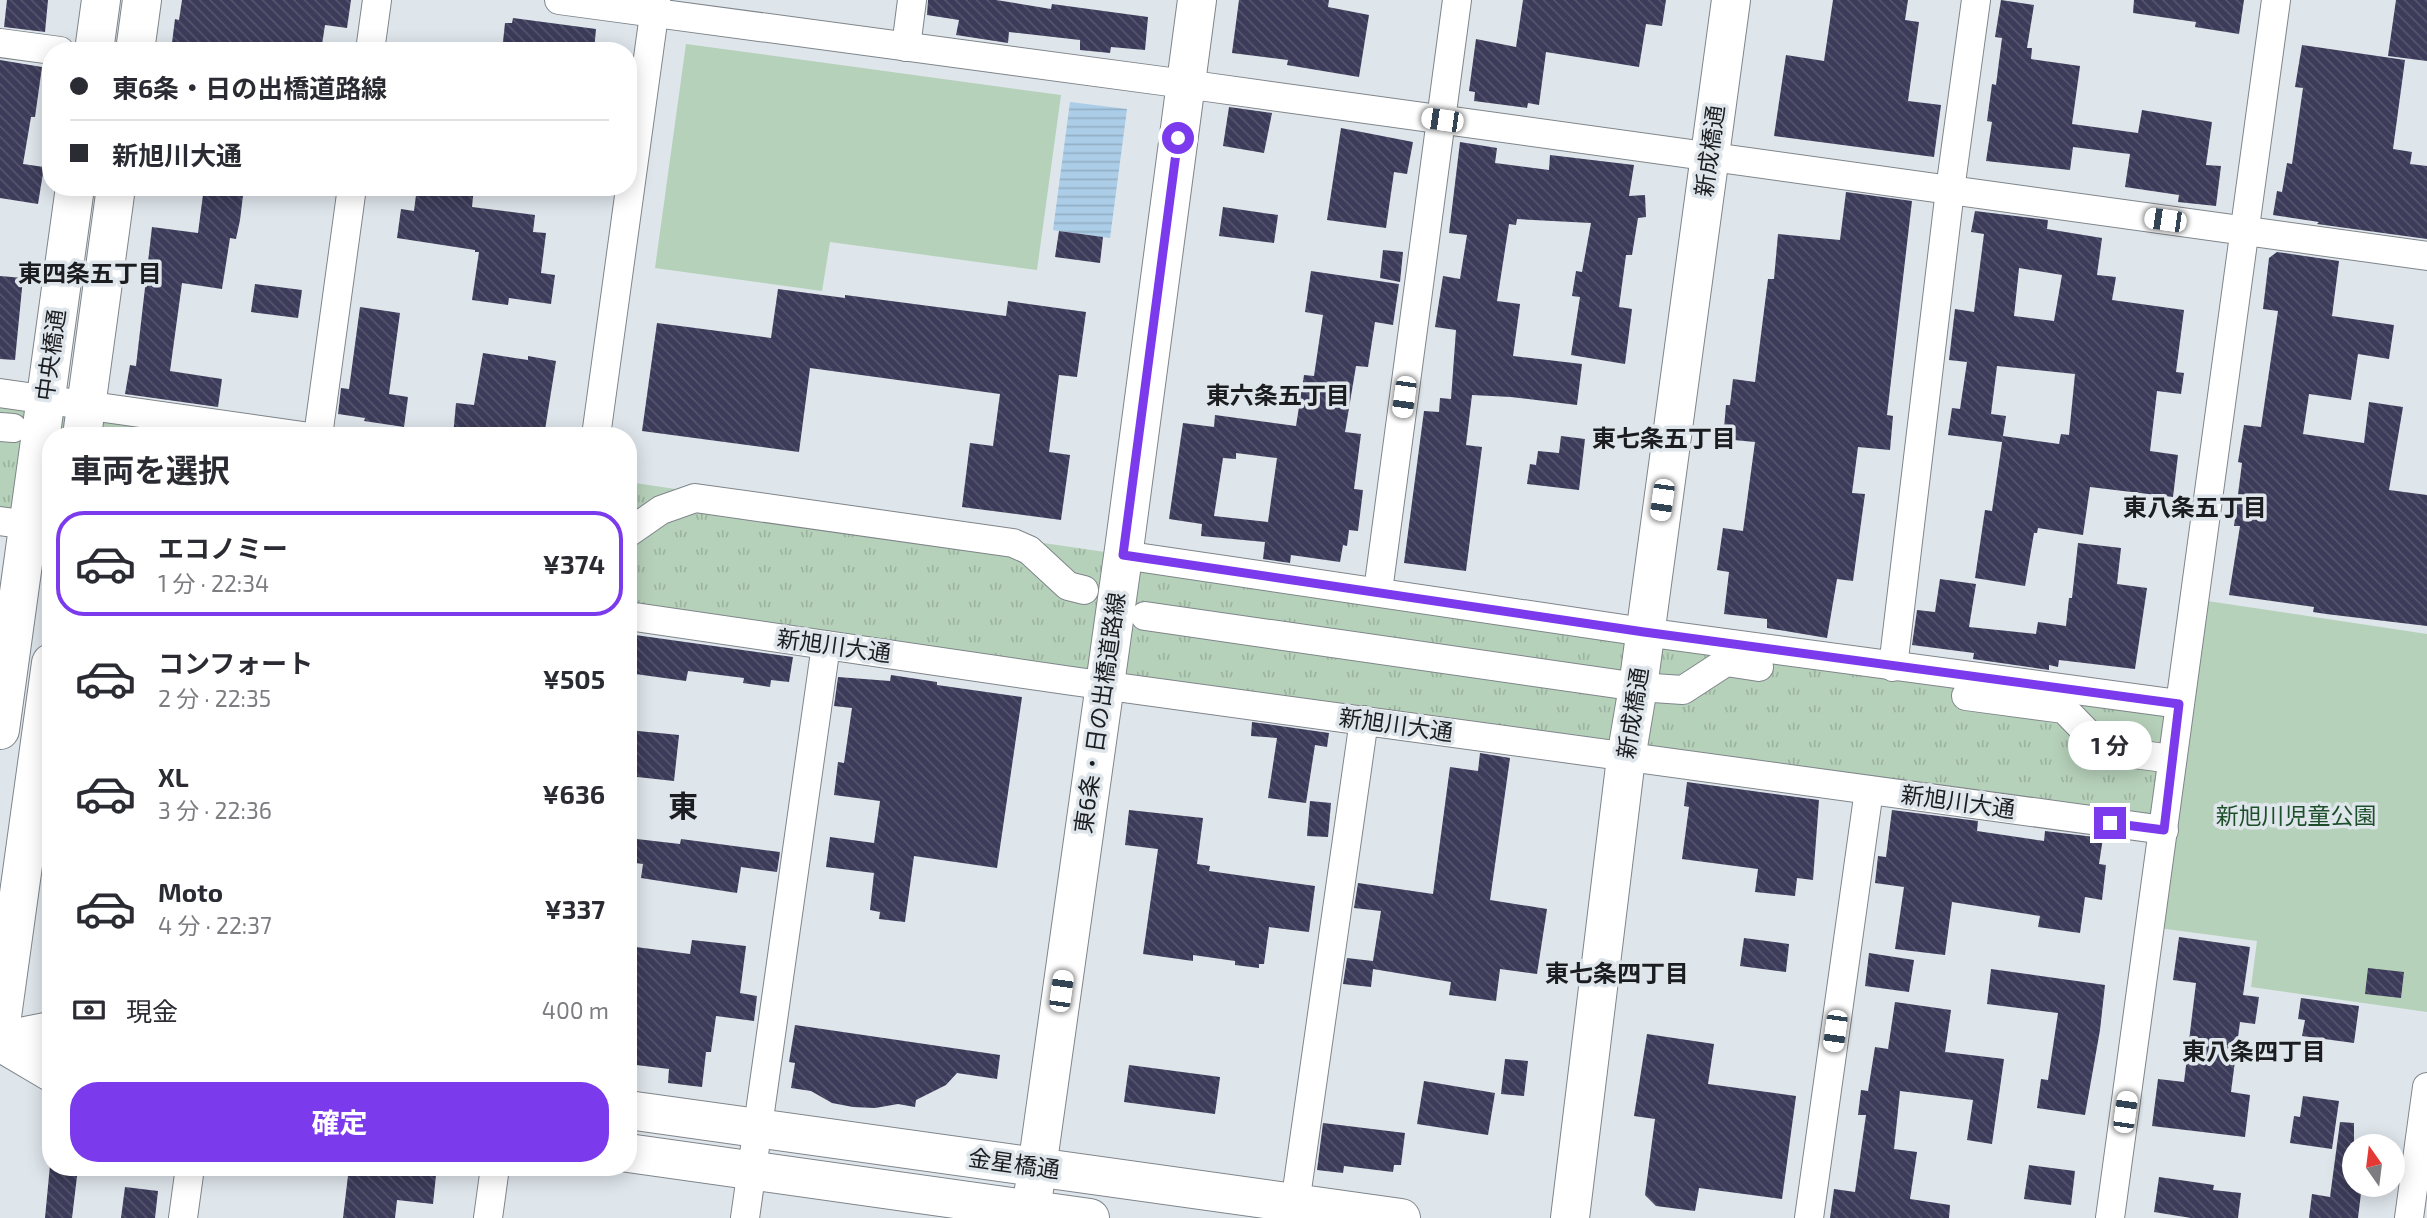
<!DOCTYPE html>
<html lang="ja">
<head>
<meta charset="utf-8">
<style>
  body { margin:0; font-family:"Exo 2","Noto Sans JP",sans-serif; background:#f7f7f7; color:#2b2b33; height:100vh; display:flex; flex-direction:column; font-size:26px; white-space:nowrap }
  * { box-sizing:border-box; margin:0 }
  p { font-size:23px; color:#7c7c81 }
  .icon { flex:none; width:38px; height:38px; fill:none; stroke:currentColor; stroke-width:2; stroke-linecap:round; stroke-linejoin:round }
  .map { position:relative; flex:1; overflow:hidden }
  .drawer { position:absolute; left:42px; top:427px; width:595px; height:749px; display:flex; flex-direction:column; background:#fff; border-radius:28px; box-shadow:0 4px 18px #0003 }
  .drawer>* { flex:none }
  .top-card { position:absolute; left:42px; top:42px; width:595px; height:154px; border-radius:28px; box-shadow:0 4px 18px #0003; display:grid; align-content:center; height:154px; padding:0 28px; background:#fff }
  .needle { width:46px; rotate:346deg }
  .buttons { position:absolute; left:2342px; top:1134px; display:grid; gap:14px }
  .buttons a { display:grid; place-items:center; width:63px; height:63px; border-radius:50%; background:#fff; box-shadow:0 4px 18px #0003; font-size:35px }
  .end { position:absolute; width:32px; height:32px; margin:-16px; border:9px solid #7c3aed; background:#fff; box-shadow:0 0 0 4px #fff }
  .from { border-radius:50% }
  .bubble { position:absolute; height:49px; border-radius:24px; background:#fff; box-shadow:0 4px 18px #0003; font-size:23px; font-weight:700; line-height:49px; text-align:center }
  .car { position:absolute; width:21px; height:42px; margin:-21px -10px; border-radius:9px; box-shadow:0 0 5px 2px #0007; background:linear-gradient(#fff 24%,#345 0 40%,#fff 0 76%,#345 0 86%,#fff 0) }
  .top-card b { display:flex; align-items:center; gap:24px; height:66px; font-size:26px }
  .top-card b+b { border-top:2px solid #e1e1e2 }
  .top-card i { width:18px; height:18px; background:#2b2b33 }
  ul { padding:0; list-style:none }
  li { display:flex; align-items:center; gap:21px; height:105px; margin:0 14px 10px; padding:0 14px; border:4px solid transparent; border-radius:28px }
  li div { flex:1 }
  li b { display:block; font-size:26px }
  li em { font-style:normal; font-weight:700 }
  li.selected { border-color:#7c3aed }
  li>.icon { width:63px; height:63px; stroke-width:1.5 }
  h2 { padding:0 28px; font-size:32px; line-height:84px }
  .pay { display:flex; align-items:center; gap:18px; height:77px; padding:0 28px; font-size:26px }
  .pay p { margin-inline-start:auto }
  .action { display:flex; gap:14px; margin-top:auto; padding:14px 28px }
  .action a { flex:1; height:80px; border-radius:28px; background:#7c3aed; color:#fff; font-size:28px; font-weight:700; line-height:80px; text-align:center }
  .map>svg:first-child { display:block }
</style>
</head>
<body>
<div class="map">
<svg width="2427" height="1218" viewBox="0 0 2427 1218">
  <defs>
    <pattern id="grass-tufts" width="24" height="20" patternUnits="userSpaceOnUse" patternTransform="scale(1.75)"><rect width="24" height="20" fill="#b6d1ba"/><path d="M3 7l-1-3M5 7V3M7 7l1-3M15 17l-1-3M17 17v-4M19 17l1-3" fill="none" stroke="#9cb3a0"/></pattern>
    <pattern id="water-rules" width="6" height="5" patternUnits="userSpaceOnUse" patternTransform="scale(1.75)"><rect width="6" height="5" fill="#accde7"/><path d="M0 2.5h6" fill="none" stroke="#93b0c6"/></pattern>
    <pattern id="building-back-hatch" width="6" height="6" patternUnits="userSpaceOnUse" patternTransform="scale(1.75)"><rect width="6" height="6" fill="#3c3b59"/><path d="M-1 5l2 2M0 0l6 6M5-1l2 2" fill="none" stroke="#55556d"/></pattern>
  </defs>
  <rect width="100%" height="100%" fill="#dee5eb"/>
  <!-- grass -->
  <g fill="url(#grass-tufts)">
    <path d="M0,393l304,43h-253v95l-51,-8z"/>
    <path d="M628,482l525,77 1026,145 -15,126 -1536,-214z"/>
  </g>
  <!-- green -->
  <g fill="#b6d1ba">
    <path d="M686,44l375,51 -24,175 -207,-28 -8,49 -167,-23z"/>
    <path d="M2194,599l233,35v378l-176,-25 6,-46 -106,-14z"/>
  </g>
  <!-- water -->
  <path fill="url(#water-rules)" d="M1070,102l57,7 -17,129 -57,-8z"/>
  <!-- building -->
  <g fill="url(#building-back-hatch)" fill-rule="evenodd">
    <path d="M7,0h41l-3,32 -41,-5z"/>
    <path d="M182,0h169l-4,28 -22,-3 -4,26h-150l4,-32 4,1z"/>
    <path d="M928,0h68l55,9 1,-5 96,13 -3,33 -34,-3 -1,6 -30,-3v-10l-71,-8 -1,11 -52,-8 3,-15 -32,-5z"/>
    <path d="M1239,0h90l-1,7 41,8 -10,62 -72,-12 1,-5 -56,-7z"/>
    <path d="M1523,0h143l-4,26 -16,-2 -7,43 -93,-15 -7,53 -11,-2 -1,5 -53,-7 1,-9 -6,-1 7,-52 40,8z"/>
    <path d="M1833,0h75l-3,20 14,2 -11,79 33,4 -7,52 -160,-21 12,-81 38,6z"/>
    <path d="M2001,0l33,5 -7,43h5l-1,11 49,7 -8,58 66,9 4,-23 70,12 -6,43 15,1 -5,40 -38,-4 1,-7 -54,-8 5,-33 -57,-7 -3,23 -84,-9 6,-39 -5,-1 5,-37 4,1 6,-47 -7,-1z"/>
    <path d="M2134,0h110l-5,34 -44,-7 1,-5 -63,-9z"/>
    <path d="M2396,0h31v61l-39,-5z"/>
    <path d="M513,18l83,11 -2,22h-92l3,-28h7z"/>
    <path d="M2302,45l103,15 -12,89 19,3 -2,12 17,2v73l-110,-15 2,-2 -46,-7 4,-24 5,1 5,-29 5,1 11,-76 -8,-1z"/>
    <path d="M0,60l42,7 -7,50h-4l-8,47 21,3 -6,37 -38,-6z"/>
    <path d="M1229,107l43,6 -8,40 -41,-7z"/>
    <path d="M1341,128l72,14 -6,32 -13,-2 -8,56 -59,-8z"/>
    <path d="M1460,142l37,6 -2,15 54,7 1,-15 84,10 -5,31 16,-1 1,22 -8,1 -6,37h-6l-7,52 13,2 -7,55 -54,-9 9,-58 -8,-1 4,-25 6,1 9,-49 -74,-4 -1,6 -7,-1 -12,77 23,3 -7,52 69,8 -5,41 -66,-8 -39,-2 -6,50 16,2 -16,124 -62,-8 20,-152 15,1 1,-14 11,1 5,-69 -21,-3 8,-51 17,3 7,-44 -18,-2z"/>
    <path d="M204,187h40l-4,33 -4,19 -6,-1 -8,51 -40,-6 -12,88 52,8 -4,28 -93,-13 5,-29 6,1 16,-139 46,6z"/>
    <path d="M417,187h57l-2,20 63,8 -2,17 13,1 -5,40 14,2 -4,29 -42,-6 -1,7 -36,-5 7,-48h-4v-2l-78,-12 4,-29 13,2z"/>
    <path d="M1846,192l66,9 -25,214 6,1 -3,34 -32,-3 -6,46 13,1 -12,87 -16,-2 -10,59 -60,-10v-9l-43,-5 5,-42 -12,-2 6,-42 20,3 12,-89 -32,-3 3,-34h4l3,-26 22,3 13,-103h6l4,-45 62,6z"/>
    <path d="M1223,207l55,8 -4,28 -55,-7z"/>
    <path d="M1975,211l73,9 -1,9 55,9 -5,37 19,2 -4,23 72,10 -8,62 8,1 -3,21 -24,-3 -7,60 28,4 -5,42 -83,-10 -7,48 -45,-7 -1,5h-3l-9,53 -50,-8 10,-68 7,1 11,-75 56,8 2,-10 8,1 6,-61 -78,-8 -6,48 15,2 -4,26 -54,-7 4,-27 8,1 7,-47 -18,-2 6,-51 19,3 10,-78 -13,-2zM2019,268l43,7 -8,46 -40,-5z"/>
    <path d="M1059,231l44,6 -3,26 -45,-6z"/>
    <path d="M1383,250l20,2 -3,30 -20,-4z"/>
    <path d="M2277,252l62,9 -7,55 62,9 -5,34 -31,-5 -7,46 -42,-6 -6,40 61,9 5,-41 34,5 -14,83 38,5v131l-101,-12 -13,-2 1,-5 -85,-12 11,-69h-6l8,-63 -4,-1 6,-37 17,2 17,-116 -15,-2 6,-51z"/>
    <path d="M1311,271l88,13 -6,41 -18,-3 -7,45 -12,-1 -11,66 16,2 -7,55 9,1 -5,41 -9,-1 -2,16 -4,-1 -3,17 -49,-7 -1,8 -27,-4 2,-17 -64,-6 1,-12 -33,-5 14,-96 31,4 1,-12 81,11 8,-51 10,1 9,-61 -18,-3zM1236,453l41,5 -9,64 -54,-6 9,-58 13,1z"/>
    <path d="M0,276l23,2 -8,82 -15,-1z"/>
    <path d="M255,284l47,6 -4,28 -47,-6z"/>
    <path d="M778,289l67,9v-3l161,21 2,-15 78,11 -9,65 -18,-2 -10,77 21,3 -9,65 -99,-13 8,-64 23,3 7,-52 -190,-26 -11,84 -157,-21 15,-108 114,15z"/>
    <path d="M360,307l40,6 -11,81 19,3 -4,30 -40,-6 1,-3 -27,-4 3,-26 8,1z"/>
    <path d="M483,353l45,7v-4l28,5 -12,75h-91l3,-33 18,2z"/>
    <path d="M1561,436l24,3 -6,51 -52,-6 3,-20 6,1 2,-14 21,2z"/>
    <path d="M2078,543l43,5 -4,36 30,4 -12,81 -76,-9 -1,7 -9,-2v5l-76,-11 1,-6 -62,-8 5,-35 18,2 5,-33 36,5 -7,43 67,7 2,-12 28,4 3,-28h3z"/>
    <path d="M628,634l165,23 -4,25 -18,-2 -1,7 -27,-4 1,-5 -56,-7 -2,10 -58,-8z"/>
    <path d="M891,675l46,7v3l85,12 -25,171 -83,-12 -9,66 -26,-3 1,-7 -10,-2 4,-37 -48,-6 4,-30 44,6 6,-42 -46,-6 4,-33 6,1 8,-55 -18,-2 4,-29 52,4z"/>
    <path d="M1252,722l77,11 -2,14 -12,-2 -9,58 -38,-5 9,-60 -26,-2z"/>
    <path d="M628,730l51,5 -5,46 -46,-5z"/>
    <path d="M1480,753l30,5 -20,142 57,9 -10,65 -37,-5 -4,32 -47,-6 2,-13 -78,-13 -2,18 -28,-3 4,-26 26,3 8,-50 -27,-3 4,-25 75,11 17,-127 28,4z"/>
    <path d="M1687,782l132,18 -6,80 -16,-2 -2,18 -40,-4 3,-23 -76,-10 7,-52 -5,-1z"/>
    <path d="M1310,801l21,2 -3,34 -21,-1z"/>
    <path d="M1129,810l74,8 -6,46 13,2 -1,5 106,15 -6,46 -40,-5 -5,37h-5v4l-24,-3v-4l-42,-6v6l-50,-7 15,-105 -33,-4z"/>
    <path d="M1892,810l86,11 -1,10 67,10 1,-10 58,7 -4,26 7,1 -4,35 -17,-3 -5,36 -42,-6 2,-11 -88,-14 -7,53 -50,-6 9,-62 -29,-4 3,-27 8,1z"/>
    <path d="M628,838l52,6 1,-5 99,13 -3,20 -36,-5 -4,26 -96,-15 2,-14 -15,-2z"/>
    <path d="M2179,937l71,10 -7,48 16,2 -4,27 -15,-2 -9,70 19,3 -5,42 -93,-11 6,-47 26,3 12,-99 -23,-3z"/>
    <path d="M1744,938l45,6 -3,28 -46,-6z"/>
    <path d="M692,940l54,6 -6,47 17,3 -3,25 -38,-5 -5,36h-5l-4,35 -34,-4 1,-14 -41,-5v-118l62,8z"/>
    <path d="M1869,953l45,7 -5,32 -44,-6z"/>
    <path d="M2368,968l36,4 -3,26 -36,-4z"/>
    <path d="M1991,969l114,16 -5,45 -15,85 -48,-7 4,-29 7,1 10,-67 -71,-9z"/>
    <path d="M2301,998l58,8 -5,37 -52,-7 3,-16 -7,-1z"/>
    <path d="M1895,1002l56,8 -6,42 59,7 -12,85 -25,-4 6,-40 -73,-9 -6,58 23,3 -7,47 40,6 -1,13h-119l4,-29 21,3 11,-77h-8l3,-25 7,1 7,-44 13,2z"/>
    <path d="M795,1025l205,30 -3,24 -40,-6 -11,12 -30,15 -1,7 -17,-3 -23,4 -22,-1 -21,-4 -21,-12 -20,-3 4,-25 -6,-1z"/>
    <path d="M1647,1034l67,10 -6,40 88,12 -14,103 -83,-11 -4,23 -39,-5 -11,-11 10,-76 -21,-3z"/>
    <path d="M1505,1059l23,2 -4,35 -23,-2z"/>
    <path d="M1129,1065l91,12 -5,37 -91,-12z"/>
    <path d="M1424,1081l71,12 -7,42 -71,-11z"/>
    <path d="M2303,1096l36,5 -7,48 -42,-6 4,-27 6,1z"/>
    <path d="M2340,1122l14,1v62h8l-4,33h-49l3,-24 18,3z"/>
    <path d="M1323,1123l82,10 -4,32h-7l-1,7 -49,-6 -1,7 -26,-3z"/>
    <path d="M50,1165l1,2 27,1 -6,50h-27z"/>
    <path d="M2029,1165l46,6 -4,34 -47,-6z"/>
    <path d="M349,1167h40l47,8 -3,29 -36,-4 -2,18h-52z"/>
    <path d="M2159,1177l55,8 -1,5 28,3 -3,25h-47l-37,-6z"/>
    <path d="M125,1187l33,4 -3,27h-34z"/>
  </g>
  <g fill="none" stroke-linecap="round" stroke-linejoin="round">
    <!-- street casing -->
    <g stroke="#7f858a" stroke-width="30">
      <g id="street">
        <path d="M559,0l626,84 1242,172"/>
        <path d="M0,43l60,8"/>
        <path d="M906,47l6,-47"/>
        <path d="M370,51l7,-51"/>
        <path d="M0,393l303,43"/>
        <path d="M0,427l13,1"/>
        <path d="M318,436l34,-249"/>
        <path d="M596,436l60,-436"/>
        <path d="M0,521l51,7"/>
        <path d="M628,533l33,-23 34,-12 318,45 16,7 39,36 16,4"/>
        <path d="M1123,555l521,77 535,72"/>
        <path d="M1378,591l79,-591"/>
        <path d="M628,616l444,65 1092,149"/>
        <path d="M1145,616l493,71 45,3 43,-28 33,5"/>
        <path d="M1893,667l57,-477 26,-190"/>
        <path d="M1966,696l98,13 40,41 68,9"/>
        <path d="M183,1218l7,-51"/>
        <path d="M488,1218l7,-51"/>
        <path d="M745,1218l81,-573"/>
        <path d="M1293,1218l71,-498"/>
        <path d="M1809,1218l60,-428"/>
        <path d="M2110,1218l166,-1218"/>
        <path d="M2409,1218l18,-131"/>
      </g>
    </g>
    <!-- secondary casing -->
    <g stroke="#7f858a" stroke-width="40">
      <g id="secondary">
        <path d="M94,51l7,-51"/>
        <path d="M135,51l7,-51"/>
        <path d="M82,436l34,-249"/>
        <path d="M0,730l75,-543"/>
        <path d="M0,1031l51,-368"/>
        <path d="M0,1041l51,-10"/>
        <path d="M0,1042l51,30"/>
        <path d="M628,1110l773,108"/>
        <path d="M628,1153l462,65"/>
        <path d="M1030,1218l95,-676 72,-542"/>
        <path d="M1570,1218l56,-460 12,-71 93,-687"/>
      </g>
    </g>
    <!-- street -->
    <use href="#street" stroke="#fff" stroke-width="28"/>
    <!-- secondary -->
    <use href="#secondary" stroke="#fff" stroke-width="38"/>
  </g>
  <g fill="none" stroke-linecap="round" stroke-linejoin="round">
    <!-- route -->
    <path stroke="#7c3aed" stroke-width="9" d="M1178,138l-55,417 521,77 535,72 -15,126 -54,-7"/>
  </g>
  <g text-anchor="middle" stroke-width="7" stroke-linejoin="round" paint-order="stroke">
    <!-- street labels -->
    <g font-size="23" fill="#1b1d20" stroke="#dee5eb">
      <text transform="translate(1710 151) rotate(-82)" y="8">新成橋通</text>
      <text transform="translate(51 355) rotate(-82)" y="8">中央橋通</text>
      <text transform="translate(834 646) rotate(8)" y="8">新旭川大通</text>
      <text transform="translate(1100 713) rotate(-82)" y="8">東6条・日の出橋道路線</text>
      <text transform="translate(1633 713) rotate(-81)" y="8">新成橋通</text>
      <text transform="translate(1396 725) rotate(8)" y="8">新旭川大通</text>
      <text transform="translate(1958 802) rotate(8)" y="8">新旭川大通</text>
      <text transform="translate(1014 1164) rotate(8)" y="8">金星橋通</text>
    </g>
    <!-- park labels -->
    <g font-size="23" fill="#1d4f2a" stroke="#dee5eb">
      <text x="2296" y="824">新旭川児童公園</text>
    </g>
    <!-- neighbourhood labels -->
    <g font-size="24" font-weight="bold" fill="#1b1d20" stroke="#dee5eb">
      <text x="90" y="282">東四条五丁目</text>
      <text x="1278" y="404">東六条五丁目</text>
      <text x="1664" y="447">東七条五丁目</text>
      <text x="2195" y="516">東八条五丁目</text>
      <text x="1617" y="982">東七条四丁目</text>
      <text x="2254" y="1060">東八条四丁目</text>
    </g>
    <!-- district labels -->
    <g font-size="30" font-weight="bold" fill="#1b1d20" stroke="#dee5eb">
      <text x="683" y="817">東</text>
    </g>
  </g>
</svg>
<div class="buttons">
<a><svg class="needle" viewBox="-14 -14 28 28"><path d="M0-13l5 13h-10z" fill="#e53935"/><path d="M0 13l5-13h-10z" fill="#7c7c81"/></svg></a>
</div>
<i class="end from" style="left:1178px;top:138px"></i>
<i class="end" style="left:2110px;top:823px"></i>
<div class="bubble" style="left:2068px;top:721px;width:84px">1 分</div>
<i class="car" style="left:1442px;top:120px;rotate:278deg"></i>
<i class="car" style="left:2165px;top:220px;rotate:278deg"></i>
<i class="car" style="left:1404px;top:397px;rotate:188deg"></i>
<i class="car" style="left:1662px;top:500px;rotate:188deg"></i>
<i class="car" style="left:1061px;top:991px;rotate:8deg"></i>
<i class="car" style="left:1835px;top:1031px;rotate:188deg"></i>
<i class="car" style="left:2125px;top:1112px;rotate:8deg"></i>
<div class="top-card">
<b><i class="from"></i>東6条・日の出橋道路線</b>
<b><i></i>新旭川大通</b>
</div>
<section class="drawer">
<h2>車両を選択</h2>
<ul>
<li class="selected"><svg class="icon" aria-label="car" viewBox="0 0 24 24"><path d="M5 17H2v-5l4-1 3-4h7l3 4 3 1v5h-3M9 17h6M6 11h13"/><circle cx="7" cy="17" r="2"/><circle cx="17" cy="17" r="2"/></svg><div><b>エコノミー</b><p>1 分 · 22:34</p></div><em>¥374</em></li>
<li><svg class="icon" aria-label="car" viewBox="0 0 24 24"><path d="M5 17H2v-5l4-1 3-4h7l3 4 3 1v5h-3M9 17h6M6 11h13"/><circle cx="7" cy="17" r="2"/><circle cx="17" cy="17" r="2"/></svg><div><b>コンフォート</b><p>2 分 · 22:35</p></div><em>¥505</em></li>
<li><svg class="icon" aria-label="car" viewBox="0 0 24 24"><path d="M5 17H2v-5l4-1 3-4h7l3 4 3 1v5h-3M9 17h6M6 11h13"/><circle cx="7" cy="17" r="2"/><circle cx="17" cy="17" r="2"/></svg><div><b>XL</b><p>3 分 · 22:36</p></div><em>¥636</em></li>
<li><svg class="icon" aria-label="car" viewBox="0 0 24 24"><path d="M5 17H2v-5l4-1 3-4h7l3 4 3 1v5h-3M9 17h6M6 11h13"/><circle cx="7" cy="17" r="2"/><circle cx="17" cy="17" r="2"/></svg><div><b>Moto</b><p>4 分 · 22:37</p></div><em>¥337</em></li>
</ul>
<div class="pay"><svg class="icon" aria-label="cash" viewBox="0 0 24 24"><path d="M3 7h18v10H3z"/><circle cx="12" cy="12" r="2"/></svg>現金<p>400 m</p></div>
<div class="action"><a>確定</a></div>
</section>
</div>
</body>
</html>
